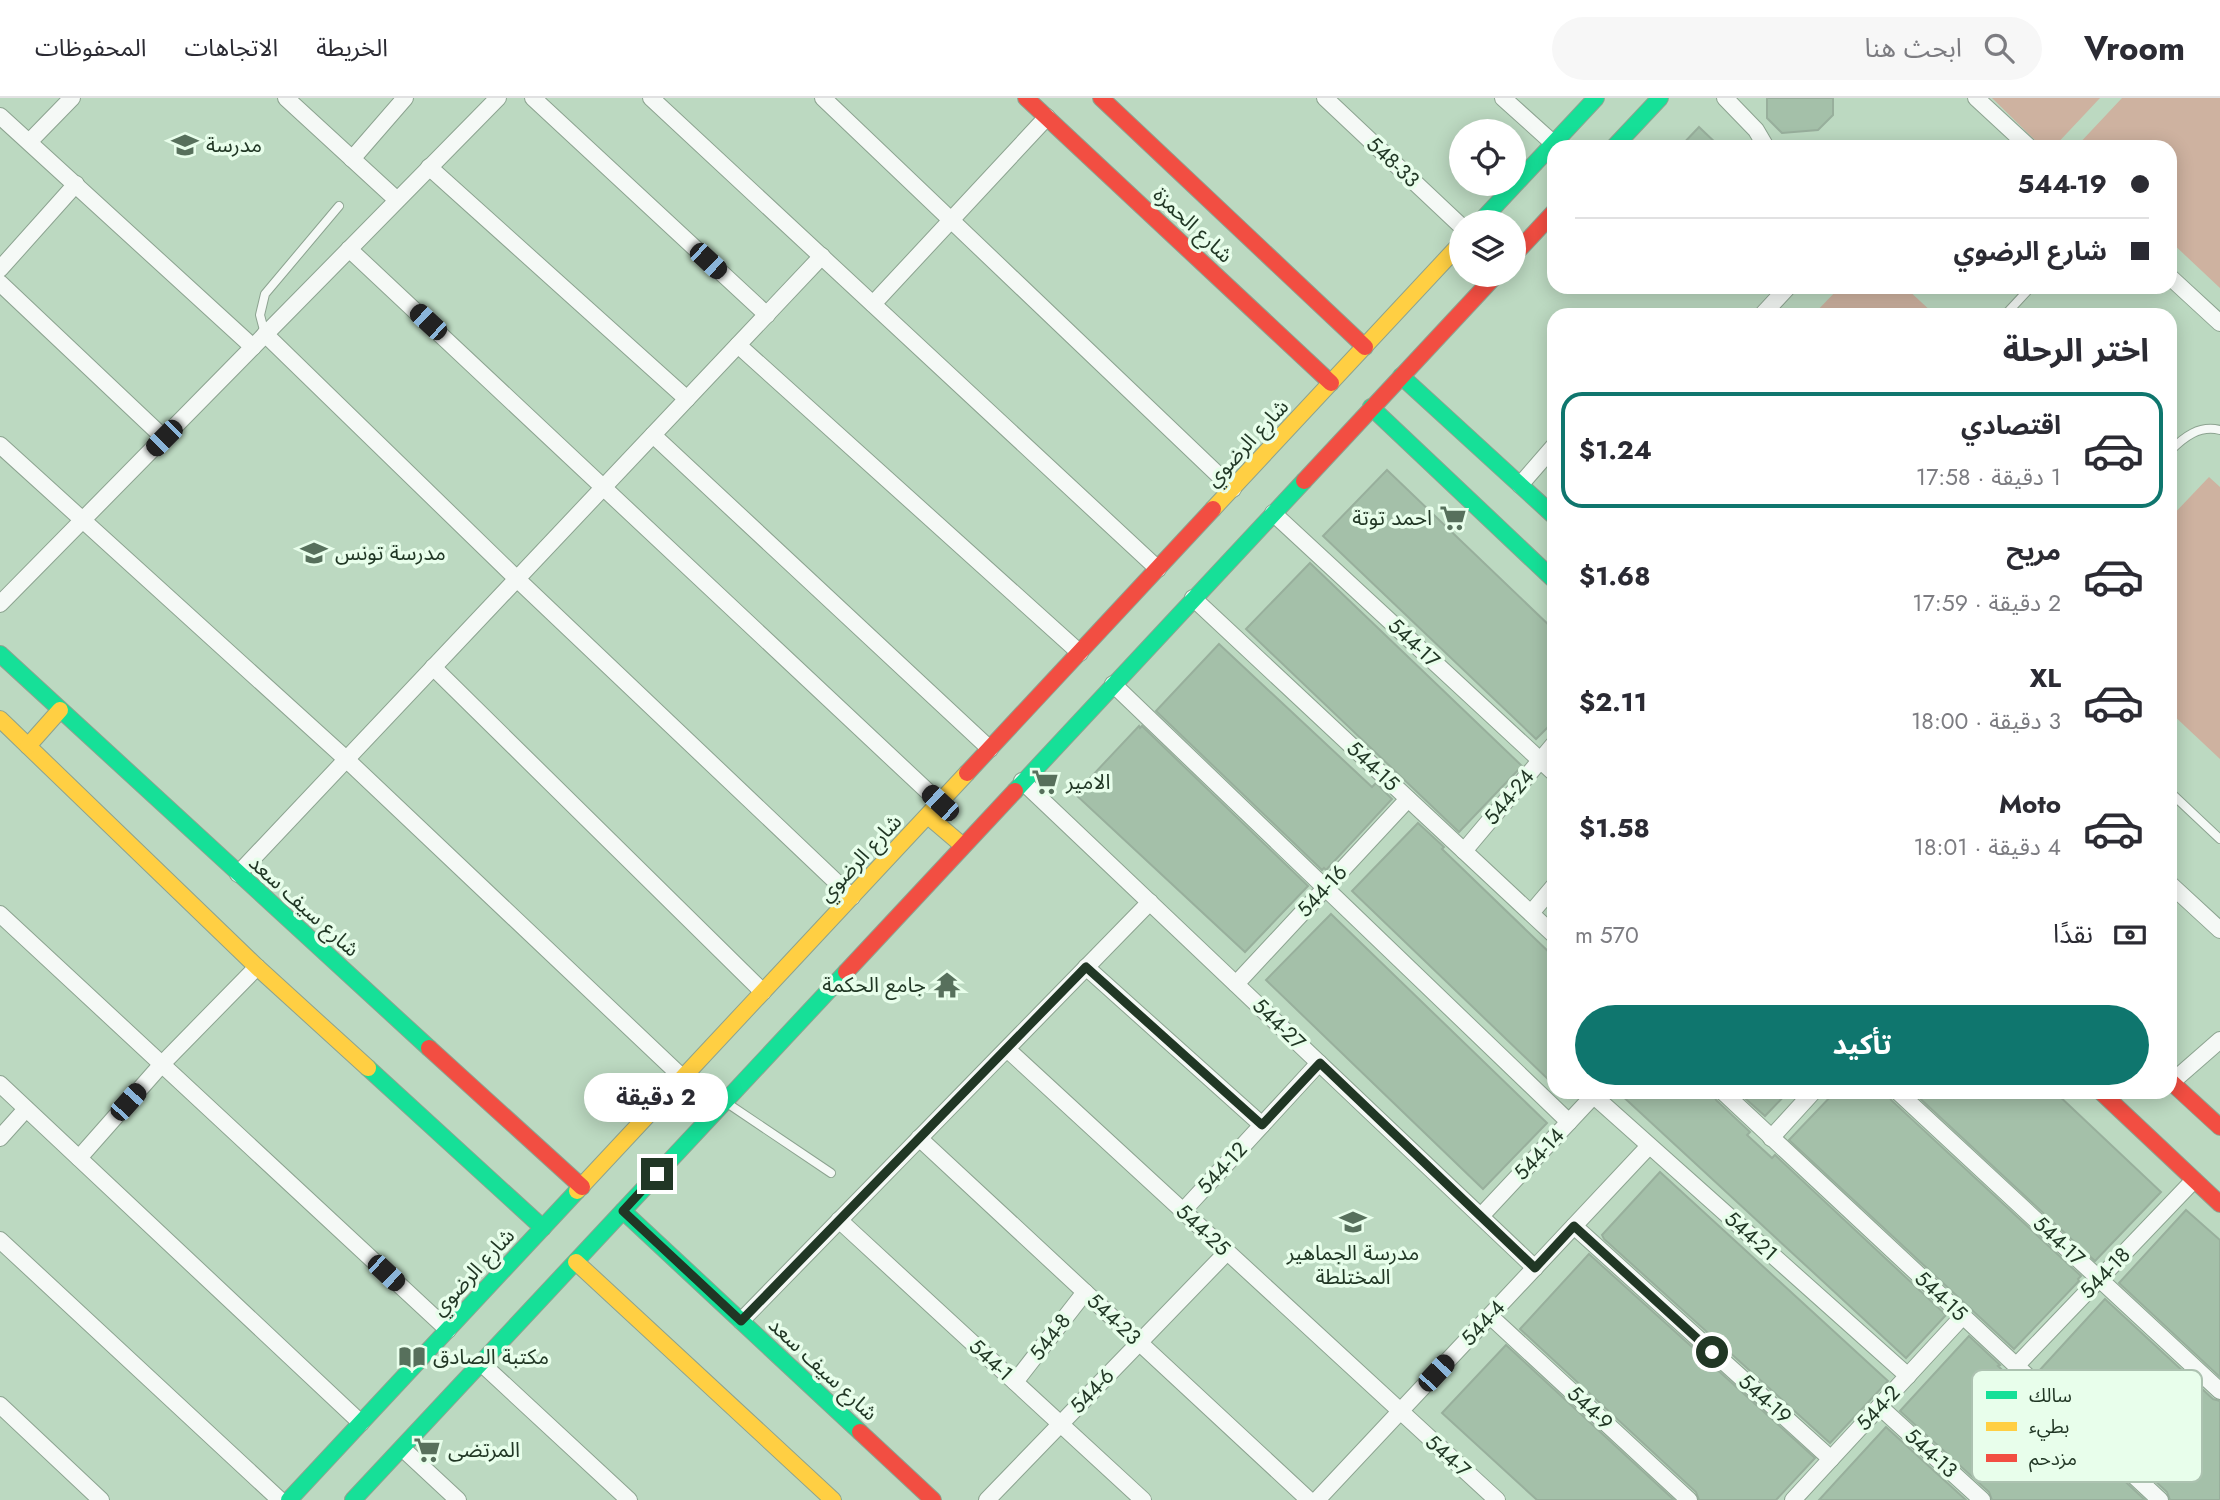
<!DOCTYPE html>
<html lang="ar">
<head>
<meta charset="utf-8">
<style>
  body { margin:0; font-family:Jost,"Noto Sans Arabic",sans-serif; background:#f7f7f7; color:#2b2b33; direction:rtl; height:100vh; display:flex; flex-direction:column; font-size:26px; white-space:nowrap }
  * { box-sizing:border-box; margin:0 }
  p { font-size:23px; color:#7c7c81 }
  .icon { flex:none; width:38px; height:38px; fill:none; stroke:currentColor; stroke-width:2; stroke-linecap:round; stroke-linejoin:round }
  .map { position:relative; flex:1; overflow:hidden; direction:ltr }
  .drawer { position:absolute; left:1547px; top:210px; width:630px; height:791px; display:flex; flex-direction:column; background:#fff; border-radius:21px; box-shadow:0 4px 18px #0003; direction:rtl }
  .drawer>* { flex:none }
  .banner { position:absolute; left:1547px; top:42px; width:630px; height:154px; border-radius:21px; box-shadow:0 4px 18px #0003; direction:rtl; display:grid; align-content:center; height:154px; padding:0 28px; background:#fff }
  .controls { position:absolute; left:1449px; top:21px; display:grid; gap:14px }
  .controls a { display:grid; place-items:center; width:77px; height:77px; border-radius:50%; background:#fff; box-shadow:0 4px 18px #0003; font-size:35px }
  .end { position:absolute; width:32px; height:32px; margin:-16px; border:9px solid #213725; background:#fff; box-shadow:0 0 0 4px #fff }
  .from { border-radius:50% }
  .bubble { position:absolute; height:49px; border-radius:24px; background:#fff; box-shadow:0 4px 18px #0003; font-size:23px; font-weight:700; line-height:49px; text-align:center; direction:rtl }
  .car { position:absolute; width:21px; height:42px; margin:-21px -10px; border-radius:9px; box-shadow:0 0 5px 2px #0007; background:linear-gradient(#222 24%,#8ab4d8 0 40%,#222 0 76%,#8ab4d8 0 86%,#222 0) }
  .banner b { display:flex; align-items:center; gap:24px; height:66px; font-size:26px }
  .banner b+b { border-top:2px solid #e1e1e2 }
  .banner i { width:18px; height:18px; background:#2b2b33 }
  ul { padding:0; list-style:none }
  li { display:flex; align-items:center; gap:21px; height:116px; margin:0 14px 10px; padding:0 14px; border:4px solid transparent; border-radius:21px }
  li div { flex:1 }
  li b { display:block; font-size:26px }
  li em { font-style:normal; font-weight:700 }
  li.current { border-color:#0f766e }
  li>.icon { width:63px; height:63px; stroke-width:1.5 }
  h2 { padding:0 28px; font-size:32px; line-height:84px }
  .pay { display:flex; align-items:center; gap:18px; height:77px; padding:0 28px; font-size:26px }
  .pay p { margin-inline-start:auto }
  .cta { display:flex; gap:14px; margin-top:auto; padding:14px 28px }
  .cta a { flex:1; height:80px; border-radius:42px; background:#0f766e; color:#fff; font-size:28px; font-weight:700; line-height:80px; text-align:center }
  header { display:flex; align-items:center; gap:42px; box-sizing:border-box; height:98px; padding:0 35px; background:#fff; border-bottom:2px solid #e1e1e2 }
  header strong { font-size:33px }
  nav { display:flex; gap:38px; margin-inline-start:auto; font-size:24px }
  .search { width:490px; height:63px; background:#f7f7f7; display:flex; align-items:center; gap:18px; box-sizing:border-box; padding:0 24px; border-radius:38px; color:#7c7c81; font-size:26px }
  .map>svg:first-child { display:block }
</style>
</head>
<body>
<header>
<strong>Vroom</strong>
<div class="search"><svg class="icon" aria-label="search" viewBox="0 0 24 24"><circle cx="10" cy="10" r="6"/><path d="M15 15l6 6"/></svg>ابحث هنا</div>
<nav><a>الخريطة</a><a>الاتجاهات</a><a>المحفوظات</a></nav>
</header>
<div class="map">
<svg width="2220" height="1402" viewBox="0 0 2220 1402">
  <rect width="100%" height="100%" fill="#bcd9c1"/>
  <!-- green -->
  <g fill="#ceb2a0">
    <path d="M1992,0h108l-46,49h-12z"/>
    <path d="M2122,0h98v190l-50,-47v-94h-94z"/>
    <path d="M1840,189h65l30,28h-122z"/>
    <path d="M2209,379l11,10v272l-50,-47v-194z"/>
  </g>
  <!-- building -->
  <g fill="#a4c0a9" stroke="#98af9c" stroke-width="2">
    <path d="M1767,0h66v17l-15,15 -36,3 -15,-15z"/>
    <path d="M1699,29l21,20h-40z"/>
    <path d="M1387,372l167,160v91l-18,18 -213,-203z"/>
    <path d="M1310,465l212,203 -63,66 -213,-203z"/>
    <path d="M1219,546l153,143 4,-4 16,16 -66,71 -2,-2 -2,2 -166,-159z"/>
    <path d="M1139,628l1,2 2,-2 166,160 -63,66 -170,-158z"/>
    <path d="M1418,725l26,24 -2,2 112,108v128l-202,-194z"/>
    <path d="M1331,816l216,209 -64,66 -217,-209z"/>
    <path d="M1618,994h95l3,8 34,32 -3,3 25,23 3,-3 171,160 -40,43z"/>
    <path d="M1738,994h50l-23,24z"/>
    <path d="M1835,994h53l3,8 190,176 -3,3 1,2 -65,68 -225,-209z"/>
    <path d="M1913,994h142l106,100 -66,69z"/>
    <path d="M1660,1074l228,209 -58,62 -226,-204 -2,-4z"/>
    <path d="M2186,1112l34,30v137l-101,-94z"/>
    <path d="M1589,1156l226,204 -39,42h-77l-3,-8 -176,-163z"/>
    <path d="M2105,1201l108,100 7,2v99h-50l-3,-8 -129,-120z"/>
    <path d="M1969,1238l31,29 -2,1 24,23 2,-2 121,113h-153l-3,-8 -89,-81z"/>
    <path d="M1506,1247l168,155h-137l-95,-87z"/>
    <path d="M1886,1329l80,73h-147z"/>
  </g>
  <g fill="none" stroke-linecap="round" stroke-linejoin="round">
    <!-- lane casing -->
    <g stroke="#8ca390" stroke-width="10">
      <g id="lane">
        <path d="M2005,217l26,-28"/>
        <path d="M265,236l-5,-19 5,-21 74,-88"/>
        <path d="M2170,353c14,-14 29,-26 50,-21"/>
        <path d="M2170,694l50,47"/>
        <path d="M727,1005l104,70"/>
      </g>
    </g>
    <!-- street casing -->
    <g stroke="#8ca390" stroke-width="18">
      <g id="street">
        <path d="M286,0l111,102"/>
        <path d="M533,0l234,217"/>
        <path d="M651,0l507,471"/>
        <path d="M823,0l410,391"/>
        <path d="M1325,0l136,128"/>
        <path d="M1503,0l51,46"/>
        <path d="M1725,0l31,32 10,17"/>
        <path d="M1976,0l53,49"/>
        <path d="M0,18l253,231"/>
        <path d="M30,43l42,-43"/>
        <path d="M352,61l53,-61"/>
        <path d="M429,69l258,232"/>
        <path d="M349,151l591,554"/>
        <path d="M0,171l76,-85"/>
        <path d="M2170,179l50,46"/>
        <path d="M0,185l164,155"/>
        <path d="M873,206l174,-187"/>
        <path d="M1762,217l26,-28"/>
        <path d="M265,236l252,245 335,318"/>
        <path d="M738,247l342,308"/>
        <path d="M653,337l337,314"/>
        <path d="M0,347l346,314 337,319"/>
        <path d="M1520,387l34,-39"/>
        <path d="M1273,415l281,260"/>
        <path d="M1193,500l361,337"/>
        <path d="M0,506l498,-506"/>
        <path d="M433,569l330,325"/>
        <path d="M1113,586l456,438"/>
        <path d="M1022,683l513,487"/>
        <path d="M1464,753l90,-107"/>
        <path d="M238,776l584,-618"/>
        <path d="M2170,786l50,46"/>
        <path d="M1531,815l23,-27"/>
        <path d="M0,816l448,416"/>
        <path d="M1086,869l176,158"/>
        <path d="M1236,886l172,-185"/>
        <path d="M1007,951l490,451"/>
        <path d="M2172,984l48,-42"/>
        <path d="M0,986l361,339"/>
        <path d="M1723,994l437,408"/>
        <path d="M1898,994l322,299"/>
        <path d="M1594,998l314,280"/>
        <path d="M0,1040l26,-29"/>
        <path d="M919,1040l390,362"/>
        <path d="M1771,1040l42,-46"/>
        <path d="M79,1060l83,-94 95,-97"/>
        <path d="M1183,1113l136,-148"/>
        <path d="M1481,1118l116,-124"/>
        <path d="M839,1122l304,280"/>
        <path d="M1574,1128l257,233"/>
        <path d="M0,1142l280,260"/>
        <path d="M1490,1218l199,184"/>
        <path d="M741,1223l409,-419"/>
        <path d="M481,1265l148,137"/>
        <path d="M2016,1268l178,-186"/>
        <path d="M1015,1284l70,-90"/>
        <path d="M0,1307l101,95"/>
        <path d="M1880,1309l102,93"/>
        <path d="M402,1350l56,52"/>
        <path d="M987,1402l240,-248"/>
        <path d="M1317,1402l332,-354"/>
        <path d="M1793,1402l170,-184"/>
      </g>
    </g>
    <!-- fast casing -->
    <g stroke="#8ca390" stroke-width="18">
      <g id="fast">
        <path d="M1614,49l46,-49"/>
        <path d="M1480,124l116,-124"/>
        <path d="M1401,278l153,140"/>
        <path d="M1371,309l183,173"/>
        <path d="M0,556l429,394"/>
        <path d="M1015,693l289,-310"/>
        <path d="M368,970l175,160"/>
        <path d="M623,1113l237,221"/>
        <path d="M289,1402l288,-309"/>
        <path d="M353,1402l493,-528"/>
      </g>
    </g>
    <!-- slow casing -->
    <g stroke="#8ca390" stroke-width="18">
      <g id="slow">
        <path d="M1213,411l248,-266"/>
        <path d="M0,621l257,248 111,101"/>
        <path d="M28,648l32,-36"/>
        <path d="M928,718l34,29"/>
        <path d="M577,1093l390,-418"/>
        <path d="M576,1164l257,238"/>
      </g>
    </g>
    <!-- jam casing -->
    <g stroke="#8ca390" stroke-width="18">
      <g id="jam">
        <path d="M1026,0l305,285"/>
        <path d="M1101,0l264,249"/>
        <path d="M1514,157l40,-43"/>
        <path d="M1304,383l192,-206"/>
        <path d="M967,675l246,-264"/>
        <path d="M846,874l169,-181"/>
        <path d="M429,950l153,139"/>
        <path d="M2170,983l50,46"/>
        <path d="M2101,994l119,112"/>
        <path d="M860,1334l73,68"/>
      </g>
    </g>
    <!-- lane -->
    <use href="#lane" stroke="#f5f9f6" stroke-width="8"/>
    <!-- street -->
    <use href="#street" stroke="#f5f9f6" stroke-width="16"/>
    <!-- fast -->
    <use href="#fast" stroke="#16e098" stroke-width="16"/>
    <!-- slow -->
    <use href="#slow" stroke="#ffcf43" stroke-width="16"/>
    <!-- jam -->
    <use href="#jam" stroke="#f24e42" stroke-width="16"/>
  </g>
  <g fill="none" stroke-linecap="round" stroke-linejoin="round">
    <!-- route -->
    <path stroke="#213725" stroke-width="9" d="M657,1076l-34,37 118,110 345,-354 176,158 58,-62 215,205 39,-42 138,126"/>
  </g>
  <!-- icons -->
  <defs>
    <g id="school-bare" transform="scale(2.1)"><path d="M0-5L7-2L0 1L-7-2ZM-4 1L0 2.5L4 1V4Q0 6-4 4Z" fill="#57705c" stroke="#e8feeb" stroke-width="2.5" paint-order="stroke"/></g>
    <g id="supermarket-bare" transform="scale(2.1)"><path d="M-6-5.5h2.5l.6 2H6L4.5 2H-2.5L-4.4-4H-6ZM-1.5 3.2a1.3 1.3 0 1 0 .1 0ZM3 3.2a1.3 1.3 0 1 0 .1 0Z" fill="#57705c" stroke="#e8feeb" stroke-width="2.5" paint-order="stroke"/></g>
    <g id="temple-bare" transform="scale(2.1)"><path d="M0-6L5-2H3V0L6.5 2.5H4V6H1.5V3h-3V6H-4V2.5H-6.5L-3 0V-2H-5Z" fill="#57705c" stroke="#e8feeb" stroke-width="2.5" paint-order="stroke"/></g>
    <g id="library-bare" transform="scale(2.1)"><path d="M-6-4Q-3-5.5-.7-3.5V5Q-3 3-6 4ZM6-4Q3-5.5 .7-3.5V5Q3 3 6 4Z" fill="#57705c" stroke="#e8feeb" stroke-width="2.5" paint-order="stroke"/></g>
  </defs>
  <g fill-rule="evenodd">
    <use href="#school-bare" x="185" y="47"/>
    <use href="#supermarket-bare" x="1453" y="420"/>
    <use href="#school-bare" x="314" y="455"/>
    <use href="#supermarket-bare" x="1045" y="684"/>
    <use href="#temple-bare" x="947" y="887"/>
    <use href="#school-bare" x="1353" y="1124"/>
    <use href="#library-bare" x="412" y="1259"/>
    <use href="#supermarket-bare" x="427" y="1352"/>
  </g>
  <g text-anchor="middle" stroke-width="7" stroke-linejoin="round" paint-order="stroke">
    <!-- poi labels -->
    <g font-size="21" fill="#213725" stroke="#e8feeb" text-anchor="start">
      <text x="206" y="54">مدرسة</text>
      <text x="1432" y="427" text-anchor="end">احمد توتة</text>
      <text x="335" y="462">مدرسة تونس</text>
      <text x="1066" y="691">الامير</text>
      <text x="926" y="894" text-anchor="end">جامع الحكمة</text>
      <text x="1353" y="1162" text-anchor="middle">مدرسة الجماهير<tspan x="1353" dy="24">المختلطة</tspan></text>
      <text x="433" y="1266">مكتبة الصادق</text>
      <text x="448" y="1359">المرتضى</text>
    </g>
    <!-- street labels -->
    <g font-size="21" fill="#213725" stroke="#e8feeb">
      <text transform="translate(1393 64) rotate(43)" y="7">548-33</text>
      <text transform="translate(1193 127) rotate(43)" y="7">شارع الحمزة</text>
      <text transform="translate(1247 345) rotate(-47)" y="7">شارع الرضوي</text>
      <text transform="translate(1414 545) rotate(43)" y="7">544-17</text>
      <text transform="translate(1373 668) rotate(43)" y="7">544-15</text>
      <text transform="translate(1509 699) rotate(-50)" y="7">544-24</text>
      <text transform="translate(860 760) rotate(-47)" y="7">شارع الرضوي</text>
      <text transform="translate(1322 793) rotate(-47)" y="7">544-16</text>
      <text transform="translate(304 808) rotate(42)" y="7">شارع سيف سعد</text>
      <text transform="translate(1279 926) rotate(44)" y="7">544-27</text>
      <text transform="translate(1539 1056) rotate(-47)" y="7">544-14</text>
      <text transform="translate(1222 1070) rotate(-47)" y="7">544-12</text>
      <text transform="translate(1203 1132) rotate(43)" y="7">544-25</text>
      <text transform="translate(1751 1138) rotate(42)" y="7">544-21</text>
      <text transform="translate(2059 1143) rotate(43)" y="7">544-17</text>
      <text transform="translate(473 1174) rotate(-47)" y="7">شارع الرضوي</text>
      <text transform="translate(2105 1175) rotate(-46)" y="7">544-18</text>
      <text transform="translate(1941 1198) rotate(43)" y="7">544-15</text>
      <text transform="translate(1114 1221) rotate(43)" y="7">544-23</text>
      <text transform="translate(1483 1225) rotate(-47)" y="7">544-4</text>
      <text transform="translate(1050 1239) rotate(-52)" y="7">544-8</text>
      <text transform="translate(991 1262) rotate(43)" y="7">544-1</text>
      <text transform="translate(823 1271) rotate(43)" y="7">شارع سيف سعد</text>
      <text transform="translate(1092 1293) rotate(-46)" y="7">544-6</text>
      <text transform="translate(1765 1301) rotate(42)" y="7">544-19</text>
      <text transform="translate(1590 1310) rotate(43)" y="7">544-9</text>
      <text transform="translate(1878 1310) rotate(-47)" y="7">544-2</text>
      <text transform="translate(1931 1355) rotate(42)" y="7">544-13</text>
      <text transform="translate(1448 1358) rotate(42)" y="7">544-7</text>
    </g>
  </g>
  <!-- legend -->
  <rect x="1972" y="1272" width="230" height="112" rx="10" fill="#e8feeb" stroke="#acc2b0" stroke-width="2"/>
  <rect x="1986" y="1293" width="31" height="8" fill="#16e098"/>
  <rect x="1986" y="1324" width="31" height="9" fill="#ffcf43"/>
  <rect x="1986" y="1356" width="31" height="8" fill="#f24e42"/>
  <g font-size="19" fill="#213725">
    <text x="2029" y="1304">سالك</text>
    <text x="2029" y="1335">بطيء</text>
    <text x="2029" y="1367">مزدحم</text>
  </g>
</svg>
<div class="controls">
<a><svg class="icon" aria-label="locate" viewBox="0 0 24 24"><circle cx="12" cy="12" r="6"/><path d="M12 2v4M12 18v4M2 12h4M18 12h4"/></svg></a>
<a><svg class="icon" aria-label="layers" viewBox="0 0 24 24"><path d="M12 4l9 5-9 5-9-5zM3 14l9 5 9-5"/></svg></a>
</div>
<i class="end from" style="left:1712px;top:1254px"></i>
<i class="end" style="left:657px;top:1076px"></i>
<div class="bubble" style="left:584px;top:975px;width:144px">2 دقيقة</div>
<i class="car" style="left:708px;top:163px;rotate:133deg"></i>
<i class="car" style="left:428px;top:224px;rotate:313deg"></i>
<i class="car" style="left:164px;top:340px;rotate:225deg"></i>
<i class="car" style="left:940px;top:705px;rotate:313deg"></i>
<i class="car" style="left:128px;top:1004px;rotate:42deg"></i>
<i class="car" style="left:386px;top:1175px;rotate:133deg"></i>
<i class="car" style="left:1436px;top:1275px;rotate:43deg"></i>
<div class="banner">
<b><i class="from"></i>544-19</b>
<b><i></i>شارع الرضوي</b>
</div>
<section class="drawer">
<h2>اختر الرحلة</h2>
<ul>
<li class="current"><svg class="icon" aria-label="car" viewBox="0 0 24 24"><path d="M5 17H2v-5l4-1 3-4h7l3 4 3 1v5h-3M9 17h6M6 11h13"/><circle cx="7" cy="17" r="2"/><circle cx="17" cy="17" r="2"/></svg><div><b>اقتصادي</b><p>1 دقيقة · 17:58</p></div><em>$1.24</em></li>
<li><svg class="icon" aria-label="car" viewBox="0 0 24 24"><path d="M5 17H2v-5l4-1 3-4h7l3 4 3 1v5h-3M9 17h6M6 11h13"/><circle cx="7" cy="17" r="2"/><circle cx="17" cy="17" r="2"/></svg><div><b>مريح</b><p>2 دقيقة · 17:59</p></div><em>$1.68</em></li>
<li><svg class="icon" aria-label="car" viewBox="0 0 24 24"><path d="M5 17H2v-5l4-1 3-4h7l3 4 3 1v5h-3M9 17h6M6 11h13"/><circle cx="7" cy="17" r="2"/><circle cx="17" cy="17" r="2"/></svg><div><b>XL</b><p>3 دقيقة · 18:00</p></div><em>$2.11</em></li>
<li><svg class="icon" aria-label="car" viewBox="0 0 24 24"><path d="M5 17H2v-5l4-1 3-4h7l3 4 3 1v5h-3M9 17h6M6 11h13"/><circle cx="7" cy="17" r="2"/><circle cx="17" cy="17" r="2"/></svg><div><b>Moto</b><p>4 دقيقة · 18:01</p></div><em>$1.58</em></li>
</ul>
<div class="pay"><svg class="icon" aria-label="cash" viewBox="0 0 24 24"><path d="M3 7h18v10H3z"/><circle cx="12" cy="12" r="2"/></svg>نقدًا<p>570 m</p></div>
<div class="cta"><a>تأكيد</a></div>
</section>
</div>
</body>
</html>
